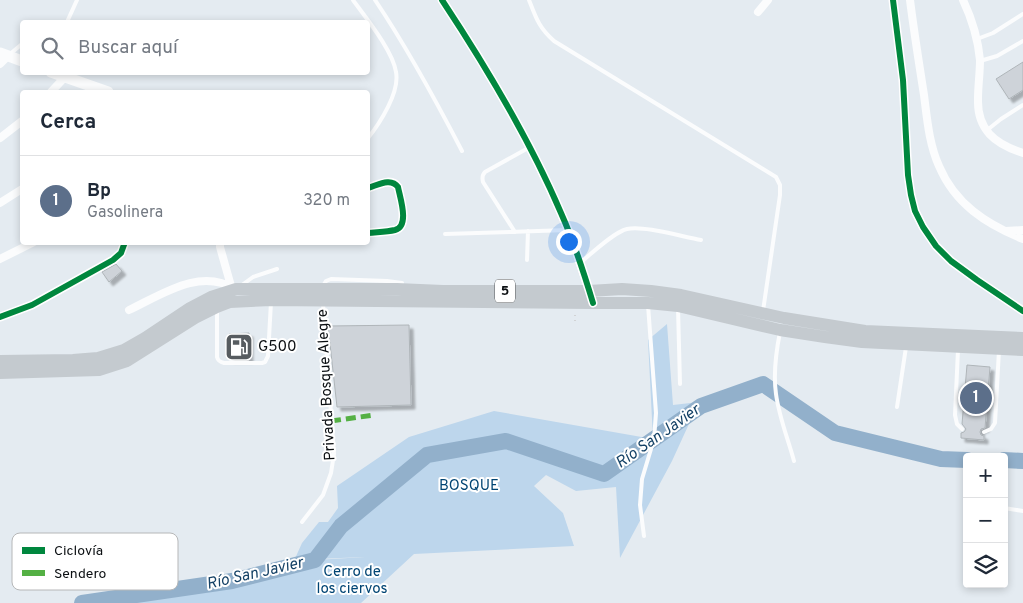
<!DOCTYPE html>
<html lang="es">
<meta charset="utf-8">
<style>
body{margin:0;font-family:Overpass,sans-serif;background:#f2f2f3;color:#1f2937}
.controls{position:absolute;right:15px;bottom:15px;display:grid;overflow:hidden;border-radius:5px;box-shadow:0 2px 8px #0003}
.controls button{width:45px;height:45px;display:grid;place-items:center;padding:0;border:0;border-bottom:1px solid #e0e1e3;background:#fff;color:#1f2937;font:25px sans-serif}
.you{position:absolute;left:568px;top:241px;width:18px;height:18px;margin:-12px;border:4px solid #fff;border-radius:50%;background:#1a73e8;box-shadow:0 0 0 8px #1a73e833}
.badge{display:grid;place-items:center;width:32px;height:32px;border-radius:50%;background:#575c60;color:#fff;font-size:16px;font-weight:700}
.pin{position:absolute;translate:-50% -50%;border:2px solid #fff;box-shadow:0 1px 5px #0006}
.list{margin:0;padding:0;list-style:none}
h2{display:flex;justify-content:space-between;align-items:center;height:65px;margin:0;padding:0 20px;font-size:21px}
h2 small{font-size:16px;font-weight:400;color:#747a83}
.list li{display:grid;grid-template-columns:32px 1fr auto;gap:15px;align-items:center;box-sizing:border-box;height:90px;padding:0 20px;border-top:1px solid #e0e1e3}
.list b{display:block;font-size:19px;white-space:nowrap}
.list p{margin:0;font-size:16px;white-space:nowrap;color:#747a83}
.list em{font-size:16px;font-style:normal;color:#747a83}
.icon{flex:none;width:28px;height:28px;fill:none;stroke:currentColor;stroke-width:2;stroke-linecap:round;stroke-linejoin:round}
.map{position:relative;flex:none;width:1023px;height:603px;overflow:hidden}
.search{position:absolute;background:#fff;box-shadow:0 2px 8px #0003;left:20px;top:20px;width:350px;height:55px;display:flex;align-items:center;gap:12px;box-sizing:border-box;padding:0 18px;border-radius:5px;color:#747a83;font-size:19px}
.panel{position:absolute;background:#fff;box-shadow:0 2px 8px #0003;left:20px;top:90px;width:350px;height:155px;border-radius:5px}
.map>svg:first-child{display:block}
</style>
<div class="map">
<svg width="1023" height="603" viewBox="0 0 1023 603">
<defs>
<filter id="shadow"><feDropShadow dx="4" dy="4" stdDeviation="1" flood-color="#0004"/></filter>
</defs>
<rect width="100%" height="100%" fill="#e4ebf1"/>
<path fill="#bdd6ec" d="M667 324 673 405 699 402 672 461 620 558 616 487 576 491 546 475 534 486 563 513 574 546 414 554 361 603H82L232 581 315 560 365 557 316 559 293 563 302 543 319 522H328L338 508 337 486 409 437 494 411 653 439 648 340Z"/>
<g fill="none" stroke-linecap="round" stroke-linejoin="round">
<path stroke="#92b0cb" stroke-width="16" d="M1004 460 1023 461
M82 603 232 581 315 560 341 526 427 455 506 441 604 474 701 406 763 384 835 433 941 459 967 460"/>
</g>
<path fill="#ced3d9" stroke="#afb5b9" filter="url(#shadow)" d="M1023 62V90L1009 99 996 79Z
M116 264 122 271 109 282 102 272Z
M409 325 411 405 337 407 328 326Z
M249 333V359H230L229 334Z
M967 365 990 367 985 428 981 429 980 432 981 435 984 436V440L961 438V433L964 432 966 429 962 424Z"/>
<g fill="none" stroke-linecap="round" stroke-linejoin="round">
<path stroke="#d1d3d5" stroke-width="2" stroke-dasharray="1 4" stroke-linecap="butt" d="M575 321V314"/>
<path stroke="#fbfcfd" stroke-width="4" d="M353 0C366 18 393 51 396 72 400 92 380 123 368 138
M375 0C408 49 435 99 462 151
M529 0C536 18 539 28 554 41L776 177 780 185V195L763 311
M67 22 77 0
M977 39 993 33 1023 14
M10 54 22 44
M980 61 997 56 1023 41
M986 131 1001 119 1023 105
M515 232 483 182C482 178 482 175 485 172L530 147
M445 234 568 230
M527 260 528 231
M580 263C591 254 614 232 627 229 643 225 683 237 701 240
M242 285 253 277 277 269
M323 286 326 281 331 279 387 281 402 283
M678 308 680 384
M217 309V357C218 361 220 362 224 363H262L265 362 268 356 271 302
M780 332C776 352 773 373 776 394 779 417 788 439 794 461
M958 350 955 415 957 424 962 429
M897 407 906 347
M984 432 991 429 995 423 999 350
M966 505H967
M1004 508 1023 511
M302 522 323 495 331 473 334 454 323 303
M644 536 640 505 642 479 654 439 656 413 648 305"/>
<path stroke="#fbfcfd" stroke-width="8" d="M442 0 484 65 530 147 561 213 574 246 590 294
M893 0 903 80 908 175 911 195 915 211 923 227 936 246 951 261 977 280 1023 311
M910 0C914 32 919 63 924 95 927 118 929 144 939 166 955 204 986 224 1023 239
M963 0C972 19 978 39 980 60 980 73 978 86 978 99 977 130 995 144 1023 153
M758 12 768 0
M0 64 8 56
M51 92 64 78
M0 138 22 121
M368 188C378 185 391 177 398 187 400 198 410 226 395 230 386 232 376 232 368 233
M0 203 22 189
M1006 231 1023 230
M220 242V247L231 286
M0 259 34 242
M129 310C161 295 200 267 235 289
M0 317 32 305 113 260 121 253 125 242"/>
<path stroke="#fbfcfd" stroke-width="11" d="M0 53 22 61
M51 72 108 92"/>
<path stroke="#c4cacf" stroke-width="12" d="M0 361 73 360 98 358 124 350 145 338 190 308 211 297 236 289H397L443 291H589L622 289 651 291 681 295 784 318 865 331 1023 338
M0 373 99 370 127 361 195 318 217 307 230 302 271 300 593 303H648L678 306 780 330 825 337 862 342 1023 350"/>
<path stroke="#54b044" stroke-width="5" stroke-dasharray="10 5" stroke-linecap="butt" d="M331 421 374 415"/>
<defs>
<path id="cycleway" d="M442 0C487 68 529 138 561 213 574 242 584 273 593 303
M893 0 903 80 908 175 911 195 915 211 923 227 936 246 951 261 977 280 1023 311
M368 188C378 185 391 177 398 187 400 198 410 226 395 230 386 232 376 232 368 233
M0 317 32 305 113 260 121 253 125 242"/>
</defs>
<use href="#cycleway" stroke="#fff" stroke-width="9"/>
<use href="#cycleway" stroke="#00873e" stroke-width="6"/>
</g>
<defs>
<symbol id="fuel-square" viewBox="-11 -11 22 22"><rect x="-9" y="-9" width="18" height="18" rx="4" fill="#575c60" stroke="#fff"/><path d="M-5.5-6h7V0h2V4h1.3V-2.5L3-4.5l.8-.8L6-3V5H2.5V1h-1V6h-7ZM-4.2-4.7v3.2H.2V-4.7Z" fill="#fff"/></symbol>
</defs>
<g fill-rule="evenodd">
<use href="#fuel-square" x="223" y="331" width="32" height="32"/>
</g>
<g text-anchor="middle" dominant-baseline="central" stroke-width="4" stroke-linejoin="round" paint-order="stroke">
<rect fill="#fff" stroke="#545759" stroke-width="1" x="495" y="279.5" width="20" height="23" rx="4"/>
<g font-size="14" font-weight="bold" fill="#0b0f12">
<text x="505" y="291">5</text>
</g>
<g font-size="15" fill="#0b0f12" stroke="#fff" text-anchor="start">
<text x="258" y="347">G500</text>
</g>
<g font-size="15" fill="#0b0f12" stroke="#fff">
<text transform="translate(327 385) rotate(-93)">Privada Bosque Alegre</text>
</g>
<g font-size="15" fill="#004473" stroke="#fff">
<text x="469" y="486">BOSQUE</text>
<text x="352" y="572">Cerro de<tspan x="352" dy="17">los ciervos</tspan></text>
</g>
<g font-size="16" font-style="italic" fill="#154266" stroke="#fff">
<text transform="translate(658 437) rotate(-35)">Río San Javier</text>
<text transform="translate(255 574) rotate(-13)">Río San Javier</text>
</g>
</g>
<rect x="12" y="533" width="166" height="57" rx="8" fill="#fff" stroke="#b6b7b8" stroke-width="1"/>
<rect x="22" y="547" width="23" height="7" fill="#00873e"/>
<rect x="22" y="570" width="23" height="6" fill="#54b044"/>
<g font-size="14" fill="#0b0f12">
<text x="54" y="555">Ciclovía</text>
<text x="54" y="578">Sendero</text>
</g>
</svg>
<div class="controls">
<button>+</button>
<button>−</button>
<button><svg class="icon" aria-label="layers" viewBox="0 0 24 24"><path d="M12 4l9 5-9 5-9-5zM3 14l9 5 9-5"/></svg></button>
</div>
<div class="you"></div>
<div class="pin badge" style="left:976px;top:398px;background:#5c6f8a">1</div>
<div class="search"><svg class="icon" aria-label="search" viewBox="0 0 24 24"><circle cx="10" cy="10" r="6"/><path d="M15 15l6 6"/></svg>Buscar aquí</div>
<section class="panel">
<h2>Cerca<small></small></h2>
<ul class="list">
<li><span class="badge" style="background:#5c6f8a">1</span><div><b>Bp</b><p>Gasolinera</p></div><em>320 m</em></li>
</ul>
</section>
</div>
